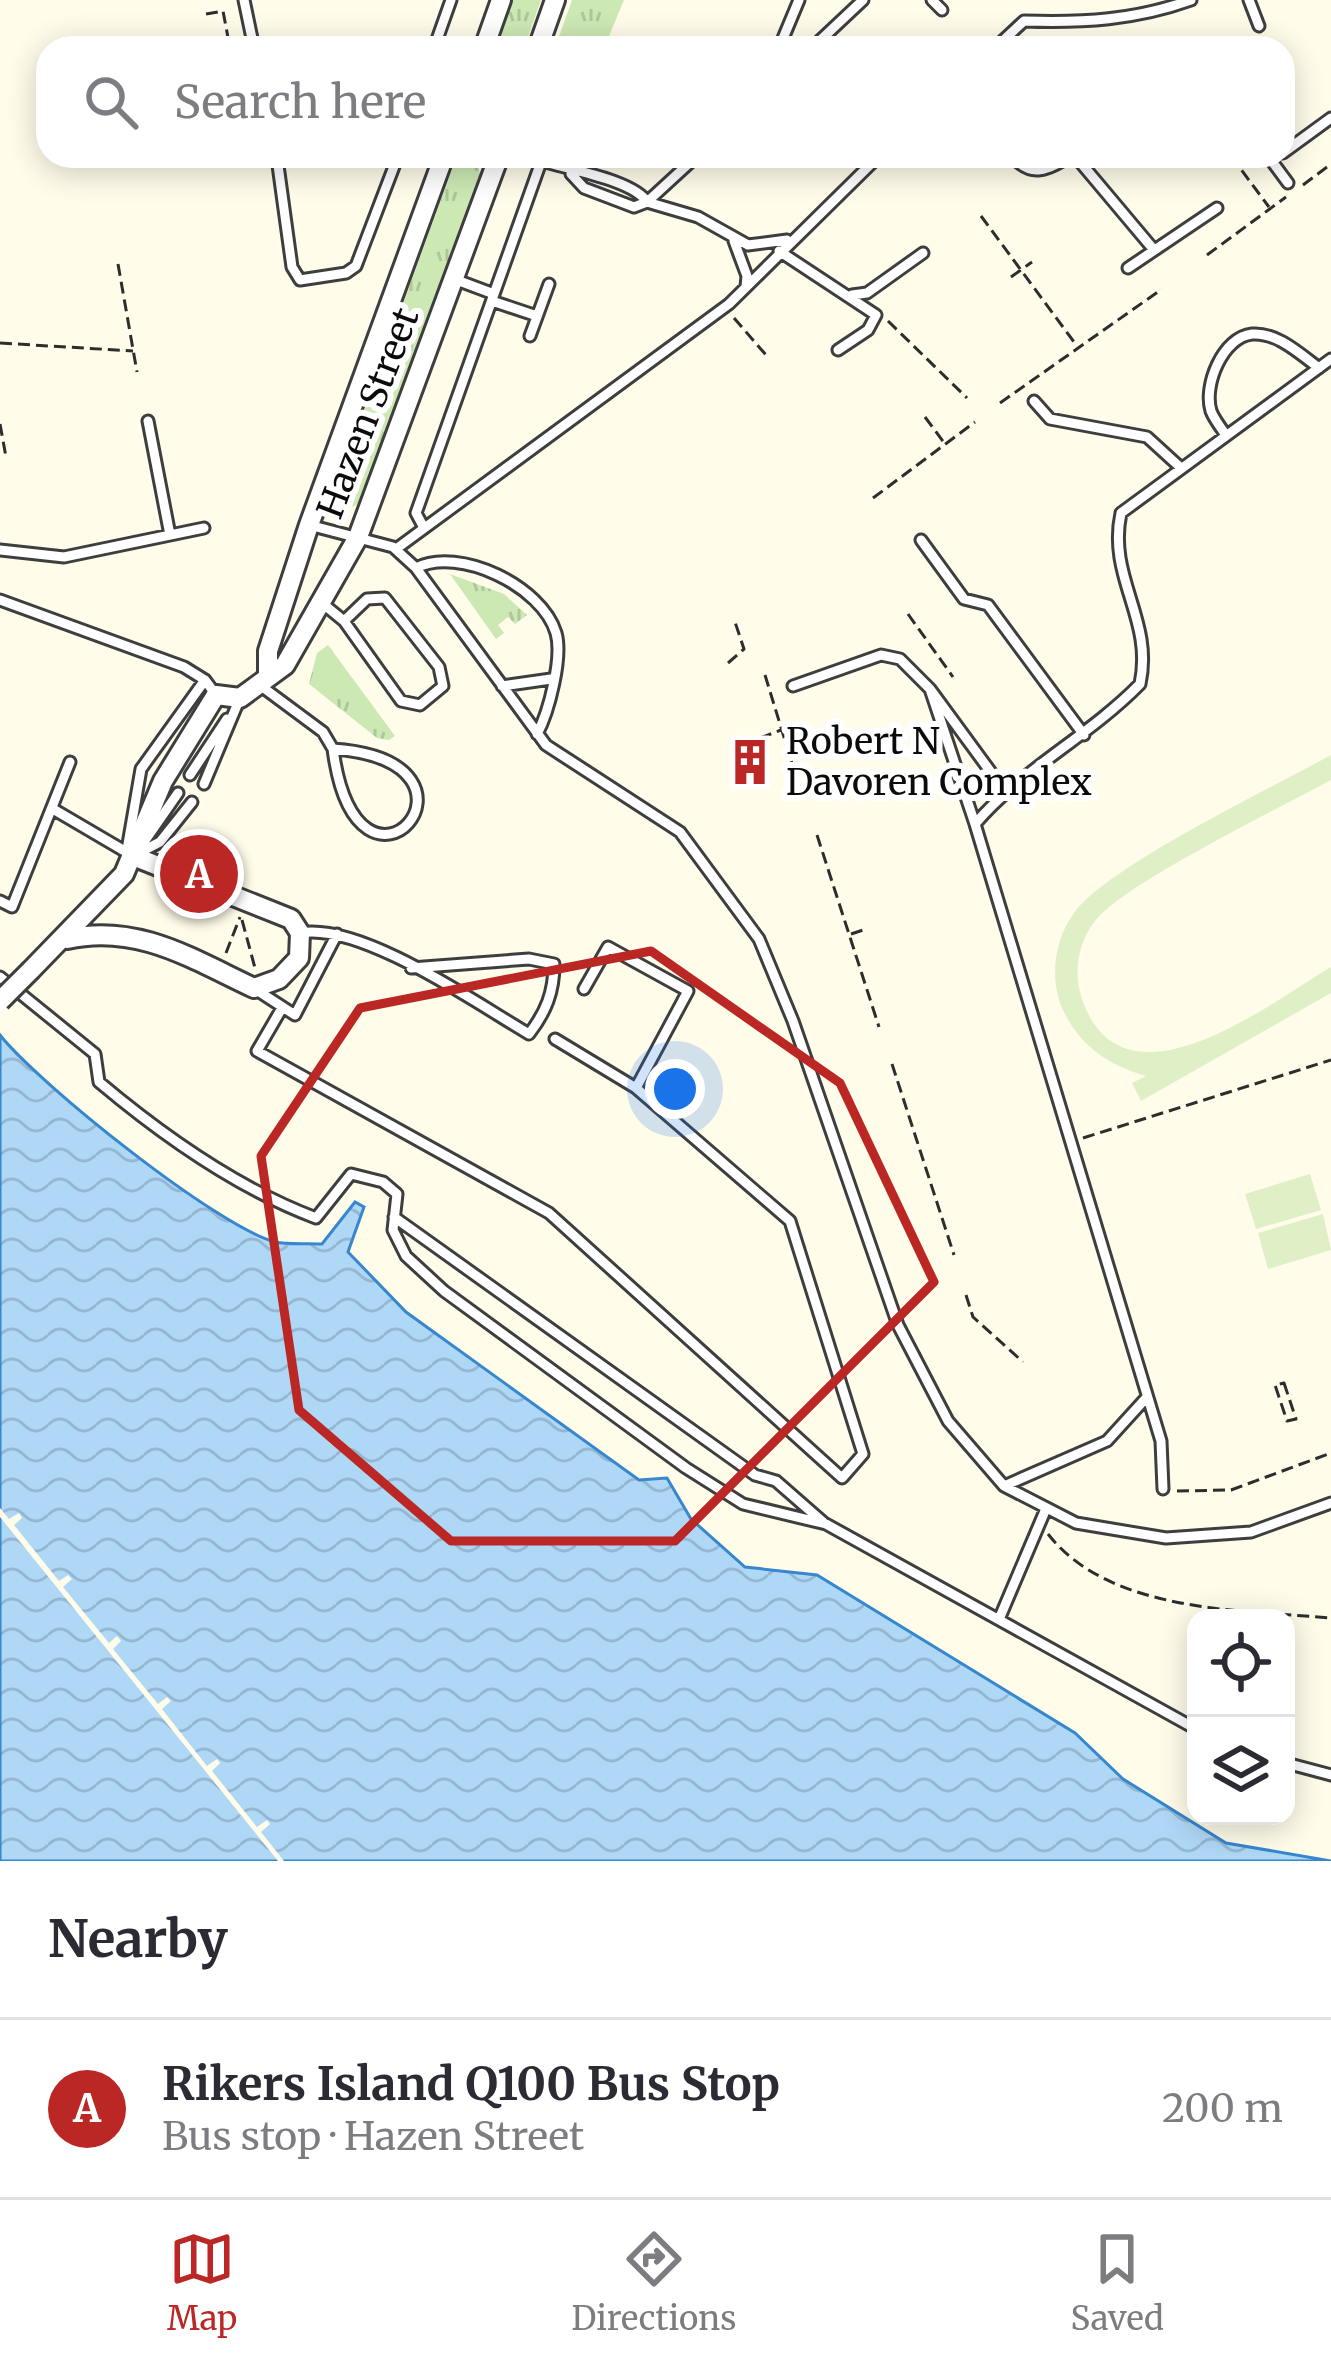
<!DOCTYPE html>
<meta charset="utf-8">
<style>
body{margin:0;font-family:Merriweather,serif;background:#f2f2f3;color:#2b2b33}
.controls{position:absolute;right:36px;bottom:36px;display:grid;overflow:hidden;border-radius:24px;box-shadow:0 6px 30px #0003}
.controls button{width:108px;height:108px;display:grid;place-items:center;padding:0;border:0;border-bottom:3px solid #e1e1e2;background:#fff;color:#2b2b33;font:60px sans-serif}
.you{position:absolute;left:675px;top:1089px;width:42px;height:42px;margin:-30px;border:9px solid #fff;border-radius:50%;background:#1a73e8;box-shadow:0 0 0 18px #1a73e833}
.badge{display:grid;place-items:center;width:78px;height:78px;border-radius:50%;background:#bb2724;color:#fff;font-size:39px;font-weight:700}
.pin{position:absolute;translate:-50% -50%;border:6px solid #fff;box-shadow:0 3px 12px #0006}
.list{margin:0;padding:0;list-style:none}
h2{display:flex;justify-content:space-between;align-items:center;height:156px;margin:0;padding:0 48px;font-size:51px}
h2 small{font-size:39px;font-weight:400;color:#7c7c81}
.list li{display:grid;grid-template-columns:78px 1fr auto;gap:36px;align-items:center;box-sizing:border-box;height:180px;padding:0 48px;border-top:3px solid #e1e1e2}
.list b{display:block;font-size:45px;white-space:nowrap}
.list p{margin:0;font-size:39px;white-space:nowrap;color:#7c7c81}
.list em{font-size:39px;font-style:normal;color:#7c7c81}
.icon{flex:none;width:66px;height:66px;fill:none;stroke:currentColor;stroke-width:2;stroke-linecap:round;stroke-linejoin:round}
.map{position:relative;flex:none;width:1331px;height:1861px;overflow:hidden}
.search{position:absolute;background:#fff;box-shadow:0 6px 30px #0003;left:36px;right:36px;top:36px;height:132px;display:flex;align-items:center;gap:30px;box-sizing:border-box;padding:0 42px;border-radius:36px;color:#7c7c81;font-size:45px}
.sheet{height:336px;background:#fff}
nav{display:flex;justify-content:space-around;align-items:center;box-sizing:border-box;height:168px;border-top:3px solid #e1e1e2;background:#fff;font-size:33px;color:#7c7c81}
nav a{display:grid;justify-items:center;gap:6px}
nav .on{color:#bb2724}
.map>svg:first-child{display:block}
</style>
<div class="map">
<svg width="1331" height="1861" viewBox="0 0 1331 1861">
<defs>
<pattern id="grass-tufts" width="24" height="20" patternUnits="userSpaceOnUse" patternTransform="scale(3)"><rect width="24" height="20" fill="#cce9b4"/><path d="M3 7l-1-3M5 7V3M7 7l1-3M15 17l-1-3M17 17v-4M19 17l1-3" fill="none" stroke="#aec699"/></pattern>
<pattern id="water-waves" width="16" height="10" patternUnits="userSpaceOnUse" patternTransform="scale(3)"><rect width="16" height="10" fill="#afd7f6"/><path d="M0 5q4-4 8 0t8 0" fill="none" stroke="#95b7d2"/></pattern>
</defs>
<rect width="100%" height="100%" fill="#fffcea"/>
<path fill="url(#grass-tufts)" d="M509 0H541L524 48H492Z
M572 0H624L604 48H555Z
M457 156 476 160 480 173 371 476 360 503 344 511 333 495Z
M450 574 504 594 527 615 515 624 508 617 498 625 504 633 496 639Z
M328 645 395 736 389 740 377 738 309 684 317 653Z"/>
<path fill="#dff0c6" d="M1331 755V780C1280 808 1125 883 1095 921 1078 942 1073 973 1082 999 1123 1119 1270 1003 1331 967V993L1141 1101 1132 1083 1146 1076C1108 1065 1080 1046 1063 1010 1049 980 1054 940 1074 913 1108 866 1272 788 1331 755Z
M1310 1174 1321 1210 1256 1229 1245 1194Z
M1323 1214 1331 1250 1268 1269 1258 1233Z"/>
<path fill="url(#water-waves)" stroke="#3687cd" stroke-width="3" d="M0 1035C39 1084 216 1226 275 1242 289 1245 307 1243 322 1244L355 1202 364 1207 348 1252 406 1312 639 1480 667 1478 691 1519 745 1567 817 1575 1075 1733 1123 1779 1226 1843 1331 1861H0Z"/>
<path fill="#fffcea" d="M0 1508 9 1519 19 1513 22 1518 14 1525 59 1581 68 1575 72 1579 63 1587 109 1643 117 1636 121 1641 113 1649 158 1704 167 1697 171 1701 162 1709 207 1766 217 1759 220 1763 212 1771 257 1827 267 1820 270 1824 261 1832 284 1861H278L0 1517Z"/>
<g fill="none" stroke-linecap="round" stroke-linejoin="round">
<defs>
<path id="service" d="M244 0 254 48
M932 0 942 10
M1249 0 1259 26
M434 48 451 0
M779 48 799 0
M812 48 863 0
M995 48 1024 21C1083 23 1135 20 1191 0
M1283 153 1331 118
M526 156C557 168 632 178 647 202L634 207 584 188 571 174
M1012 156C1032 179 1047 170 1071 156
M1075 156 1154 250
M1268 156 1288 183
M277 158 292 267 300 280 346 273 356 266 398 156
M647 202 698 217 748 245 787 240
M647 202 697 156
M734 241 747 276 746 286
M779 251 876 315 868 330 838 350
M1128 268 1217 208
M454 279 494 294
M852 295 867 293 923 253
M492 301 537 316
M530 336 549 284
M1034 401 1050 419 1147 437 1181 468
M148 421 170 535
M1226 435C1221 428 1214 419 1211 411 1203 385 1223 337 1252 334 1277 332 1300 354 1319 368
M309 525 393 547 416 568 546 745 680 832 759 939 793 1021 898 1325 948 1421 1004 1486 1076 1523 1166 1538 1251 1532 1331 1503
M424 528 416 513 541 162
M921 540 964 599 988 605 1084 735
M396 549 729 304 879 156
M0 550 64 557 204 528
M416 568C459 546 542 586 556 633 563 657 549 712 537 734
M0 600 184 667 205 680 216 695
M322 603 344 621 401 701 420 705 443 686 439 667 385 598 367 599 344 621
M261 686 323 732 333 749C510 761 357 935 333 749
M502 686 551 679
M793 686 881 655 900 659 930 689
M190 775 227 719
M204 784 240 698
M53 809 128 853
M975 824 930 689 1004 790
M144 842 178 793
M127 850 141 769 205 680
M133 856 160 842 192 802
M0 901 12 907 70 762
M300 933C361 922 476 1003 529 1034 546 1012 554 992 554 964L529 959 411 968
M0 977 95 1054 99 1082C162 1135 239 1189 316 1218L351 1174 383 1182 397 1194 393 1230 406 1256 444 1291 686 1468 743 1504 826 1524 1196 1729
M255 989 295 1015 337 934
M584 989 608 947 688 991 636 1088
M282 1008 257 1051 549 1213 842 1478 863 1454 790 1221 636 1088 555 1039
M394 1217 755 1475 776 1481 824 1523
M1004 1486 1107 1441 1147 1397
M1163 1489 1161 1441 975 824C1022 769 1088 737 1140 684 1154 619 1107 578 1121 513L1331 359
M1000 1617 1045 1511
M1286 1763 1331 1775"/>
<path id="minor" d="M484 48 501 0
M538 48 555 0
M268 675V651L309 525 444 156
M67 939C137 923 192 959 254 988L279 979 299 958 300 933 291 919 133 856
M31 970 124 874 163 781 216 695 240 698 285 665 358 537 499 156"/>
</defs>
<use href="#service" stroke="#3e3e3e" stroke-width="15"/>
<use href="#minor" stroke="#3e3e3e" stroke-width="24"/>
<path stroke="#2d2d2d" stroke-width="3" stroke-dasharray="12 6" stroke-linecap="butt" d="M206 14 223 11 230 48
M1231 156 1269 207
M1303 185 1331 164
M981 216 1077 346
M1207 255 1286 197
M118 264 137 372
M1011 277 1032 262
M734 318 766 355
M888 321 967 398
M0 343 133 351
M1000 403 1162 289
M925 417 945 444
M0 424 6 457
M873 498 975 422
M908 614 953 677
M728 663 744 649 734 619
M765 675 801 793
M760 738 781 730
M817 835 879 1027
M242 920 255 968
M851 934 866 929
M226 953 240 917
M892 1064 954 1255
M1083 1138 1331 1060
M966 1295 973 1317 1023 1362
M1284 1383 1296 1419 1287 1421 1275 1385Z
M1177 1491 1231 1490 1331 1453
M1048 1534C1110 1613 1241 1610 1331 1618"/>
<use href="#service" stroke="#fff" stroke-width="9"/>
<use href="#minor" stroke="#fff" stroke-width="18"/>
<defs>
<path id="minor-bridge" d="M0 1001 31 970"/>
</defs>
<use href="#minor-bridge" stroke="#3e3e3e" stroke-width="24" stroke-linecap="butt"/>
<use href="#minor-bridge" stroke="#fff" stroke-width="18"/>
</g>
<path fill="none" stroke="#bb2724" stroke-width="9" stroke-linejoin="round" d="M651 951 840 1083 934 1282 675 1541H451L299 1410 261 1156 360 1008Z"/>
<defs>
<symbol id="building-bare" viewBox="-9 -9 18 18"><path d="M-4-6H4V6H1V3H-1V6H-4ZM-2.5-4.3h1.7v1.8h-1.7ZM.8-4.3h1.7v1.8H.8ZM-2.5-1h1.7V.8h-1.7ZM.8-1h1.7V.8H.8Z" fill="#bb2724" stroke="#fff" stroke-width="2.5" paint-order="stroke"/></symbol>
</defs>
<g fill-rule="evenodd">
<use href="#building-bare" x="717" y="729" width="66" height="66"/>
</g>
<g text-anchor="middle" dominant-baseline="central" stroke-width="12" stroke-linejoin="round" paint-order="stroke">
<g font-size="36" fill="#0b0b0b" stroke="#fff">
<text transform="translate(368 413) rotate(-69)">Hazen Street</text>
</g>
<g font-size="36" fill="#0b0b0b" stroke="#fff" text-anchor="start">
<text x="786" y="741">Robert N<tspan x="786" dy="41">Davoren Complex</tspan></text>
</g>
</g>
</svg>
<div class="controls">
<button><svg class="icon" aria-label="locate" viewBox="0 0 24 24"><circle cx="12" cy="12" r="6"/><path d="M12 2v4M12 18v4M2 12h4M18 12h4"/></svg></button>
<button><svg class="icon" aria-label="layers" viewBox="0 0 24 24"><path d="M12 4l9 5-9 5-9-5zM3 14l9 5 9-5"/></svg></button>
</div>
<div class="you"></div>
<div class="pin badge" style="left:199px;top:874px">A</div>
<div class="search"><svg class="icon" aria-label="search" viewBox="0 0 24 24"><circle cx="10" cy="10" r="6"/><path d="M15 15l6 6"/></svg>Search here</div>
</div>
<section class="sheet">
<h2>Nearby<small></small></h2>
<ul class="list">
<li><span class="badge">A</span><div><b>Rikers Island Q100 Bus Stop</b><p>Bus stop · Hazen Street</p></div><em>200 m</em></li>
</ul>
</section>
<nav>
<a class="on"><svg class="icon" aria-label="map" viewBox="0 0 24 24"><path d="M3 6l6-2 6 2 6-2v14l-6 2-6-2-6 2zM9 4v14M15 6v14"/></svg>Map</a>
<a><svg class="icon" aria-label="directions" viewBox="0 0 24 24"><path d="M12 3l9 9-9 9-9-9zM9 14v-3h6M13 9l2 2-2 2"/></svg>Directions</a>
<a><svg class="icon" aria-label="saved" viewBox="0 0 24 24"><path d="M7 4h10v16l-5-4-5 4z"/></svg>Saved</a>
</nav>
